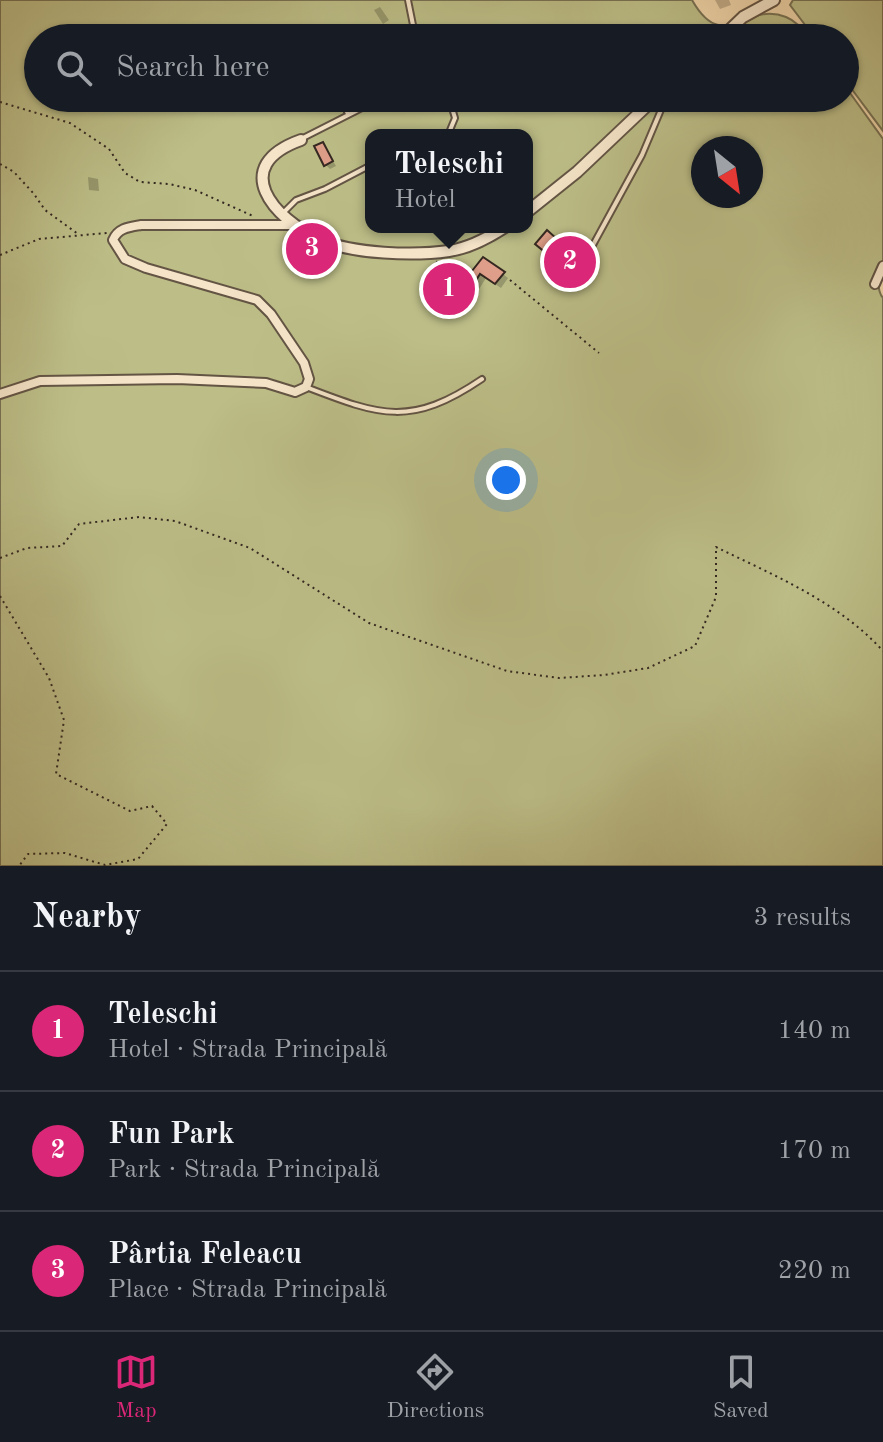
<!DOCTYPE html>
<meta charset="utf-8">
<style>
body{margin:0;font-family:"Old Standard TT",serif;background:#242831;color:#f1f3f6}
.compass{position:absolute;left:691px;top:136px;width:72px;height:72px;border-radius:50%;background:#171b24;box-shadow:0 2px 6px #0004;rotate:150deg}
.you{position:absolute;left:506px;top:480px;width:28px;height:28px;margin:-20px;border:6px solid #fff;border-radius:50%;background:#1a73e8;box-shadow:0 0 0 12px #1a73e833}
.badge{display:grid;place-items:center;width:52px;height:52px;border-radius:50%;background:#db2777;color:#fff;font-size:26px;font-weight:700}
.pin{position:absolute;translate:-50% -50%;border:4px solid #fff;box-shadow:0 2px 8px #0006}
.popup{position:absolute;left:365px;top:129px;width:168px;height:104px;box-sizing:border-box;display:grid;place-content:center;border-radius:16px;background:#171b24;filter:drop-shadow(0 2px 6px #0005);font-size:26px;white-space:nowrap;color:#9ea1a6}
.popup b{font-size:30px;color:#f1f3f6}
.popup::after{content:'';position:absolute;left:50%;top:100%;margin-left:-16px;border:16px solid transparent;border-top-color:#171b24}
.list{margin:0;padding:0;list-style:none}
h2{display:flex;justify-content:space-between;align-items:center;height:104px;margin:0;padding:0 32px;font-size:34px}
h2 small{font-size:26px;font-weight:400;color:#9ea1a6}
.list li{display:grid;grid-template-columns:52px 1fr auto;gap:24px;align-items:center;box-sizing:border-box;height:120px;padding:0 32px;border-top:2px solid #363941}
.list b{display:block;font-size:30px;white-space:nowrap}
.list p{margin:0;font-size:26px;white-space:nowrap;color:#9ea1a6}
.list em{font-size:26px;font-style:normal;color:#9ea1a6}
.icon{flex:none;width:44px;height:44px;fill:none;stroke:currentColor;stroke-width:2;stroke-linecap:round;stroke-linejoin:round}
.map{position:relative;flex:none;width:883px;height:866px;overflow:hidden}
.search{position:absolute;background:#171b24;box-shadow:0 2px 6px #0004;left:24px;right:24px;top:24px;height:88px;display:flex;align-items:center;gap:20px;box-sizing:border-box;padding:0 28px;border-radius:44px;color:#9ea1a6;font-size:30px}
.sheet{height:464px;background:#171b24}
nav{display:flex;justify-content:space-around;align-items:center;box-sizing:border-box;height:112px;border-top:2px solid #363941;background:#171b24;font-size:22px;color:#9ea1a6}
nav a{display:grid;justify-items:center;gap:4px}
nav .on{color:#db2777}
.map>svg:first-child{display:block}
</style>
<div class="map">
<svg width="883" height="866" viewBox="0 0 883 866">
<rect width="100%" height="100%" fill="#f0d6ab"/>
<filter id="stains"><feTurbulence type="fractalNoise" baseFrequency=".0025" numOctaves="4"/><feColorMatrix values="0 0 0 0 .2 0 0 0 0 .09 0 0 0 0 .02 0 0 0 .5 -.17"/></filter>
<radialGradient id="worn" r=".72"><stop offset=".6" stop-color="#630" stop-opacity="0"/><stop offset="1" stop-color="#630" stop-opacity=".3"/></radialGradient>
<path fill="#bcbd87" stroke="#787254" stroke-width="2" fill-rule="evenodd" d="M0 0H692C724 56 745 0 786 17 796 21 803 30 810 38H38V98H845V86L883 139V262C880 274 875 288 883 298V866H0ZM371 135H527V227H371ZM703 148H751V196H703Z
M793 0H883V131L845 80V38H815L790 5Z"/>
<path fill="#0003" d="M715 0H729L731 5 720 9Z
M380 7 389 20 383 24 374 10Z
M296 98H314L316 103 304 109Z
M323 144 336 166 330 169 326 165Z
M88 177 98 179 99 191 89 190Z
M547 233 558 242 549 254 538 244Z
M291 240 304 249 300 255 287 245Z
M483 259 508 278 501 288 486 278 462 316 437 300 469 279Z"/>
<path fill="#de9e89" stroke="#342821" stroke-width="2" d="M323 142 333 161 324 166 314 146Z
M547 230 557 239 546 253 535 244Z
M483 257 505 272 495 284 480 274 456 312 429 295 431 292 422 286 437 262 447 269 450 264 468 276Z"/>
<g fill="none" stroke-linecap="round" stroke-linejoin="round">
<defs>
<path id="service" d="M408 0 413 25 420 38
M346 98 344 105 348 114
M448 135 455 118 449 98
M303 138 368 105 375 98
M283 213 296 200 325 189 371 165
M575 278 642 155 666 98
M306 387C381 416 411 427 482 379"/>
<path id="minor" d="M875 284 883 266
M0 394 40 381 177 379 266 383 295 392 306 387 309 379 304 363 271 314 257 300 146 268 125 259 113 240C118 228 129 227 141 225H295"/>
<path id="tertiary" d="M721 38 743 17 774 0
M301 140C228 166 273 219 321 240 353 254 414 256 449 251 470 248 488 238 505 227
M527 212 577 172 655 98"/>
</defs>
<use href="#service" stroke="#635444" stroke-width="8"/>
<use href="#minor" stroke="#635444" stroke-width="12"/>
<use href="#tertiary" stroke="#635444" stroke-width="14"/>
<path stroke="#342821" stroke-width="2" stroke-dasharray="2 4" stroke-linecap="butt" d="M0 102 70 123 109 149 125 173 140 182 169 184 195 190 253 216
M0 164 14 172 34 194 45 210 78 234
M0 255 39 239 107 233
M510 280 599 353
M0 558 27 548 62 546 79 524 139 517 175 521 250 548 369 623 507 671 559 678 604 675 648 668 695 646 716 597V547C773 575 839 602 883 651
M0 596 49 678 64 720 56 774 130 811 152 806 167 824 138 859 105 865 65 853 28 854 19 866"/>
<use href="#service" stroke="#f5e4c8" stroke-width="4"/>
<use href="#minor" stroke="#f5e4c8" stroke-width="8"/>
<use href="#tertiary" stroke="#f5e4c8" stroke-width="10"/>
</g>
<rect width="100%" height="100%" filter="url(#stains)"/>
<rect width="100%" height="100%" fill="url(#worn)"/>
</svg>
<svg class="compass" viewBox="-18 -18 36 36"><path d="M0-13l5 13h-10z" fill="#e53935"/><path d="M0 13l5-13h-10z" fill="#9ea1a6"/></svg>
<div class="you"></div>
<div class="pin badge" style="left:449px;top:289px">1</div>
<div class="popup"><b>Teleschi</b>Hotel</div>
<div class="pin badge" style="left:570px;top:262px">2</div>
<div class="pin badge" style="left:312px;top:249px">3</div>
<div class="search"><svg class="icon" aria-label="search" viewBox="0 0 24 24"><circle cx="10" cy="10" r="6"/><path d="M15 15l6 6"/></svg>Search here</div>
</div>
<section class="sheet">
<h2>Nearby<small>3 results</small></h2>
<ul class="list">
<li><span class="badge">1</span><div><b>Teleschi</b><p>Hotel · Strada Principală</p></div><em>140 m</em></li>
<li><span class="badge">2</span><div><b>Fun Park</b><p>Park · Strada Principală</p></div><em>170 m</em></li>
<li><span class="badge">3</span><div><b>Pârtia Feleacu</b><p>Place · Strada Principală</p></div><em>220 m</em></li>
</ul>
</section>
<nav>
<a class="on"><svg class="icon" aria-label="map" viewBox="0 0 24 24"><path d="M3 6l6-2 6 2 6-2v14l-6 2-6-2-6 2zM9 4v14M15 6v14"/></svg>Map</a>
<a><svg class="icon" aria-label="directions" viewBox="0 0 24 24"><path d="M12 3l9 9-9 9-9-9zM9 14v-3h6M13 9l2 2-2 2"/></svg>Directions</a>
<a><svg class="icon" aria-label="saved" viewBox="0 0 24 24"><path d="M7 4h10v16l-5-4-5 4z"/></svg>Saved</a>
</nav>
